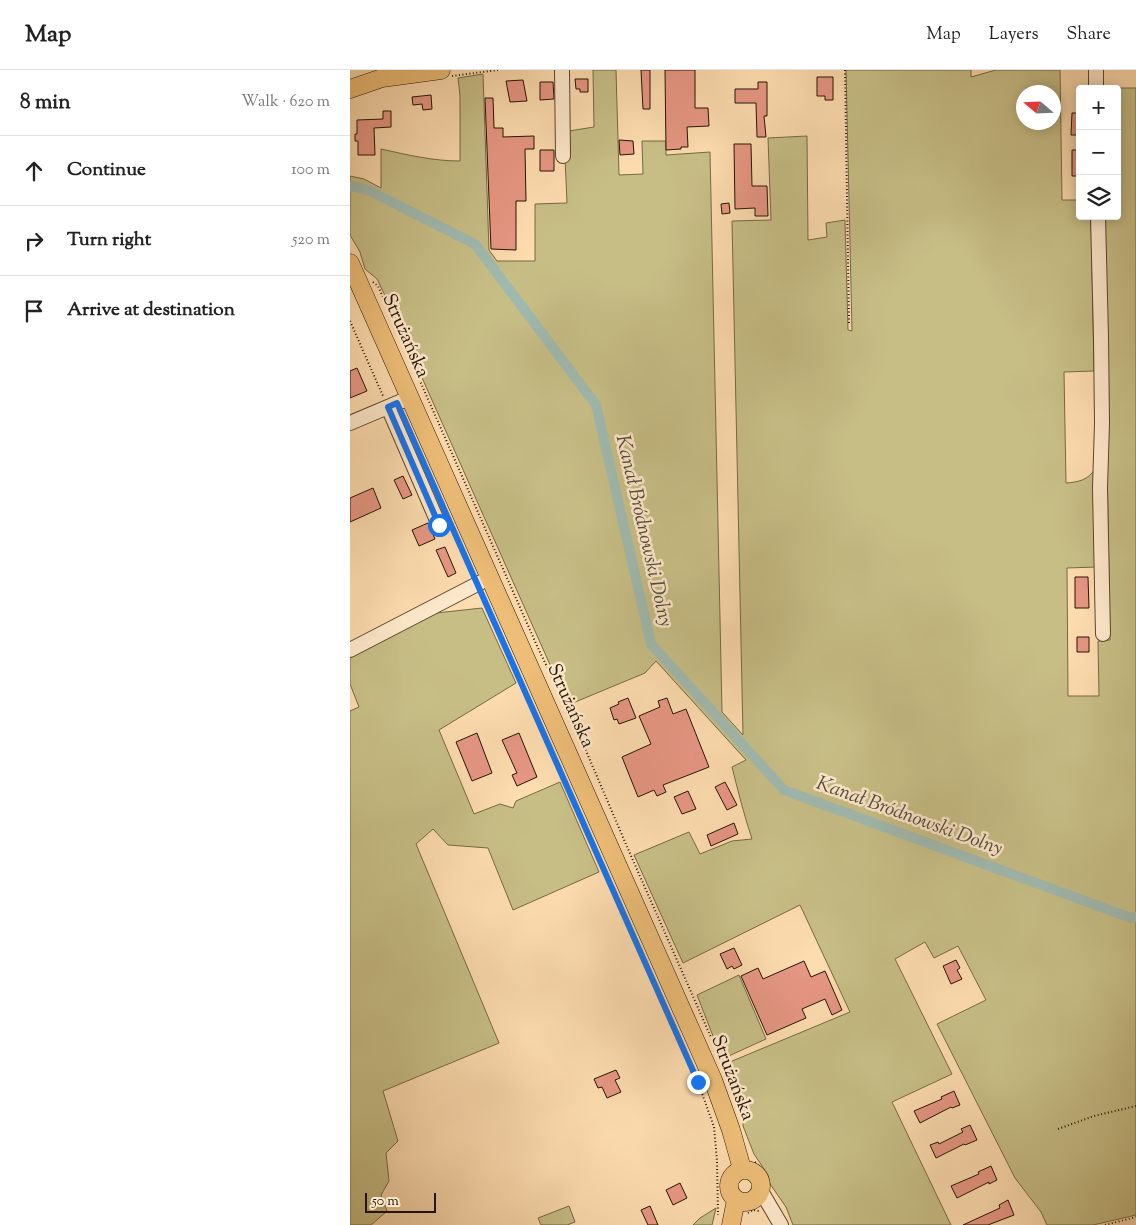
<!DOCTYPE html>
<meta charset="utf-8">
<style>
body{margin:0;font-family:"Sorts Mill Goudy",serif;background:#f2f2f2;color:#222}
.controls{position:absolute;right:15px;top:15px;display:grid;overflow:hidden;border-radius:5px;box-shadow:0 2px 12px #0003}
.controls button{width:45px;height:45px;display:grid;place-items:center;padding:0;border:0;border-bottom:1px solid #e0e0e0;background:#fff;color:#222;font:25px sans-serif}
.compass{position:absolute;left:666px;top:15px;width:45px;height:45px;border-radius:50%;background:#fff;box-shadow:0 2px 12px #0003;rotate:289deg}
.scale{position:absolute;left:15px;bottom:12px;width:71px;box-sizing:border-box;padding-left:5px;border:2px solid #241400;border-top:0;font-size:14px;line-height:18px;white-space:nowrap;color:#241400;-webkit-text-stroke:4px #fee8cb;paint-order:stroke}
.stop{position:absolute;width:15px;height:15px;margin:-11px;border:4px solid #1a73e8;border-radius:50%;background:#fff}
.stop.end{background:#1a73e8;border-color:#fff;box-shadow:0 1px 5px #0008}
.list{margin:0;padding:0;list-style:none}
h2{display:flex;justify-content:space-between;align-items:center;height:65px;margin:0;padding:0 20px;font-size:21px}
h2 small{font-size:16px;font-weight:400;color:#767676}
.list li{display:grid;grid-template-columns:32px 1fr auto;gap:15px;align-items:center;box-sizing:border-box;height:70px;padding:0 20px;border-top:1px solid #e0e0e0}
.list b{display:block;font-size:19px;white-space:nowrap}
.list em{font-size:16px;font-style:normal;color:#767676}
.icon{flex:none;width:28px;height:28px;fill:none;stroke:currentColor;stroke-width:2;stroke-linecap:round;stroke-linejoin:round}
.map{position:relative;flex:none;width:786px;height:1155px;overflow:hidden}
header{display:flex;align-items:center;gap:30px;box-sizing:border-box;height:70px;padding:0 25px;background:#fff;border-bottom:1px solid #e0e0e0}
header strong{font-size:24px}
nav{display:flex;gap:28px;margin-inline-start:auto;font-size:18px}
main{display:flex}
aside{flex:1;background:#fff}
.map>svg:first-child{display:block}
</style>
<header>
<strong>Map</strong>
<nav><a>Map</a><a>Layers</a><a>Share</a></nav>
</header>
<main>
<aside>
<h2>8 min<small>Walk · 620 m</small></h2>
<ul class="list">
<li><svg class="icon" aria-label="ahead" viewBox="0 0 24 24"><path d="M12 20V5M6 11l6-6 6 6"/></svg><div><b>Continue</b></div><em>100 m</em></li>
<li><svg class="icon" aria-label="right" viewBox="0 0 24 24"><path d="M7 20v-9h11M14 6l5 5-5 5"/></svg><div><b>Turn right</b></div><em>520 m</em></li>
<li><svg class="icon" aria-label="arrive" viewBox="0 0 24 24"><path d="M6 21V4h12l-3 4 3 4H6"/></svg><div><b>Arrive at destination</b></div></li>
</ul>
</aside>
<div class="map">
<svg width="786" height="1155" viewBox="0 0 786 1155">
<rect width="100%" height="100%" fill="#fddcaf"/>
<filter id="stains"><feTurbulence type="fractalNoise" baseFrequency=".004" numOctaves="4"/><feColorMatrix values="0 0 0 0 .2 0 0 0 0 .09 0 0 0 0 .02 0 0 0 .5 -.17"/></filter>
<radialGradient id="worn" r=".72"><stop offset=".6" stop-color="#630" stop-opacity="0"/><stop offset="1" stop-color="#630" stop-opacity=".3"/></radialGradient>
<path fill="#c7be86" stroke="#766943" fill-rule="evenodd" d="M243 0H266L269 105 293 104 292 71H316V85L360 82 372 642 393 665 382 151 421 150 418 68 457 66 458 170 477 167 476 153 495 150 498 260 502 261 496 0H621V7L646 0H710L712 130H730V146H741L744 301 714 302 716 413C729 412 738 410 745 399L747 497 717 498 718 626H749L748 571 760 570 753 146H767V19L751 18H786V1145L743 1155H697L691 1142 665 1108 587 954 636 930 608 876 584 888 575 872 545 889 602 1004 542 1032 601 1155H443L436 1137 420 1114 418 1105 404 1084 393 1056V1032L375 994 500 942 450 835 333 893 284 785 339 762 350 784 382 771 402 769C394 745 388 721 382 697L396 690 306 591 295 603 218 635 40 236 27 209 15 199 10 182 0 165V106L14 109 31 118V79C58 85 83 91 110 91V26L108 8 133 4 139 180 147 191H185V134L217 133 215 88 219 61 244 57ZM674 22H704V52H674Z
M132 538 166 613 89 660 124 744 150 734 163 738 166 731 210 712 249 802 163 840 138 778 98 775 83 759 66 774 149 973 33 1021 48 1071 36 1083 39 1111 31 1125 37 1141 21 1155H0V641L9 637 0 614V586L86 543Z
M389 905 416 969 372 989 347 925Z
M219 1136 225 1152 217 1155H191L188 1148Z
M366 1138 362 1155H343L350 1148Z"/>
<g fill="none" stroke-linecap="round" stroke-linejoin="round">
<path stroke="#a0bab0" stroke-width="10" d="M0 116 18 120 125 174 246 335 301 574 434 720 781 848 786 847"/>
</g>
<path fill="#e79784" stroke="#241400" d="M291 0H300V39H293Z
M315 0H345V38H358L359 56 337 57 338 77H331V79L316 80Z
M467 7H483V30H475V26H467Z
M225 9H238V22H230V19H226Z
M173 10 177 31 160 32 156 11Z
M190 12H203L204 29 190 30Z
M408 12H417V46H414L416 67H407L406 33H385V19H408Z
M81 25 82 39 73 40 72 34 63 35 62 27Z
M135 28H143L144 58H153V67L184 66V79H175L176 131H166V180L141 179Z
M33 41H41V57L24 58 25 85H8V71H5V64H7V50L33 49Z
M722 43H730V65H721Z
M269 70 283 71 284 84 270 85Z
M384 74H401L402 116H417L418 146H405V138L385 139Z
M190 80H204V101H190Z
M722 80H730V106H722Z
M379 133 380 143 372 144 371 134Z
M7 298 17 321 0 328V301Z
M53 406 62 425 53 429 44 410Z
M23 418 31 438 0 452V428Z
M78 453 85 469 69 476 62 460Z
M95 477 106 503 98 507 86 480Z
M725 507H738L739 538H725Z
M727 567H739V582H727Z
M278 628 286 648 269 654 267 649 264 650 260 638 269 634 268 632Z
M317 628 323 644 336 639 359 697 313 715 316 722 307 726 304 720 288 727 272 687 301 674 289 646 310 637 308 631Z
M127 663 142 703 122 711 106 672Z
M169 663 187 707 167 716 162 705 167 703 152 670Z
M375 712 387 735 377 740 365 717Z
M338 721 346 739 332 744 324 727Z
M384 753 388 764 361 776 357 765Z
M384 878 392 895 384 899 382 896 377 899 370 884Z
M606 890 610 898 607 900 612 909 601 914 593 896Z
M454 891 461 907 475 901 492 940 482 945 475 929 452 939 456 948 417 965 391 906 408 898 413 909Z
M266 1000 270 1008 265 1010 271 1022 257 1028 252 1017 248 1018 244 1009Z
M604 1021 610 1035 602 1038 601 1037 570 1053 564 1041 592 1029 591 1027Z
M620 1055 627 1070 615 1075 614 1074 586 1088 580 1075 588 1072 589 1074 613 1062 611 1059Z
M641 1096 647 1110 639 1114V1112L607 1128 601 1116 629 1104 628 1102Z
M330 1113 337 1128 323 1135 316 1120Z
M658 1130 664 1145 638 1155H613L650 1138 649 1135Z
M300 1136 308 1155H298L291 1140Z"/>
<g fill="none" stroke-linecap="round" stroke-linejoin="round">
<defs>
<path id="minor" d="M212 0 213 86
M746 0V19
M748 146 751 267 752 353 750 418 753 564
M38 337 89 455
M0 353 59 328
M0 580 139 508
M411 1121 431 1155"/>
<path id="major" d="M0 19 32 8 91 0
M0 193 363 1010 381 1060 392 1099
M379 1116a16 16 0 1 1 32 0a16 16 0 1 1-32 0Z
M381 1155 386 1130"/>
</defs>
<use href="#minor" stroke="#5a462c" stroke-width="16"/>
<use href="#major" stroke="#241400" stroke-width="19"/>
<path stroke="#241400" stroke-width="2" stroke-dasharray="1 2.5" stroke-linecap="butt" d="M495 0 499 253
M102 6 148 0
M23 212 28 216 188 578 225 655 278 779 390 1033V1043
M0 251 33 326
M282 864 348 1012 364 1057 367 1091 368 1145
M708 1059 744 1046 786 1036
M405 1092 412 1100 416 1112
M398 1143 403 1140 409 1141
M755 1155 786 1147"/>
<use href="#minor" stroke="#fee8cb" stroke-width="14"/>
<use href="#major" stroke="#eebe78" stroke-width="18"/>
</g>
<g fill="none" stroke-linecap="round" stroke-linejoin="round">
<path stroke="#1a73e8" stroke-width="6" d="M89 455 38 337 47 333 348 1012"/>
</g>
<g text-anchor="middle" dominant-baseline="central" stroke-width="5" stroke-linejoin="round" paint-order="stroke">
<g font-size="19" fill="#241400" stroke="#fee8cb">
<text transform="translate(55 266) rotate(66)">Strużańska</text>
<text transform="translate(220 636) rotate(66)">Strużańska</text>
<text transform="translate(382 1008) rotate(69)">Strużańska</text>
</g>
<g font-size="20" font-style="italic" fill="#4f4e3e" stroke="#fee8cb">
<text transform="translate(293 461) rotate(77)">Kanał Bródnowski Dolny</text>
<text transform="translate(559 747) rotate(20)">Kanał Bródnowski Dolny</text>
</g>
</g>
<rect width="100%" height="100%" filter="url(#stains)"/>
<rect width="100%" height="100%" fill="url(#worn)"/>
</svg>
<div class="controls">
<button>+</button>
<button>−</button>
<button><svg class="icon" aria-label="layers" viewBox="0 0 24 24"><path d="M12 4l9 5-9 5-9-5zM3 14l9 5 9-5"/></svg></button>
</div>
<svg class="compass" viewBox="-18 -18 36 36"><path d="M0-13l5 13h-10z" fill="#e53935"/><path d="M0 13l5-13h-10z" fill="#767676"/></svg>
<div class="scale">50 m</div>
<div class="stop" style="left:89px;top:455px"></div>
<div class="stop end" style="left:348px;top:1012px"></div>
</div>
</main>
